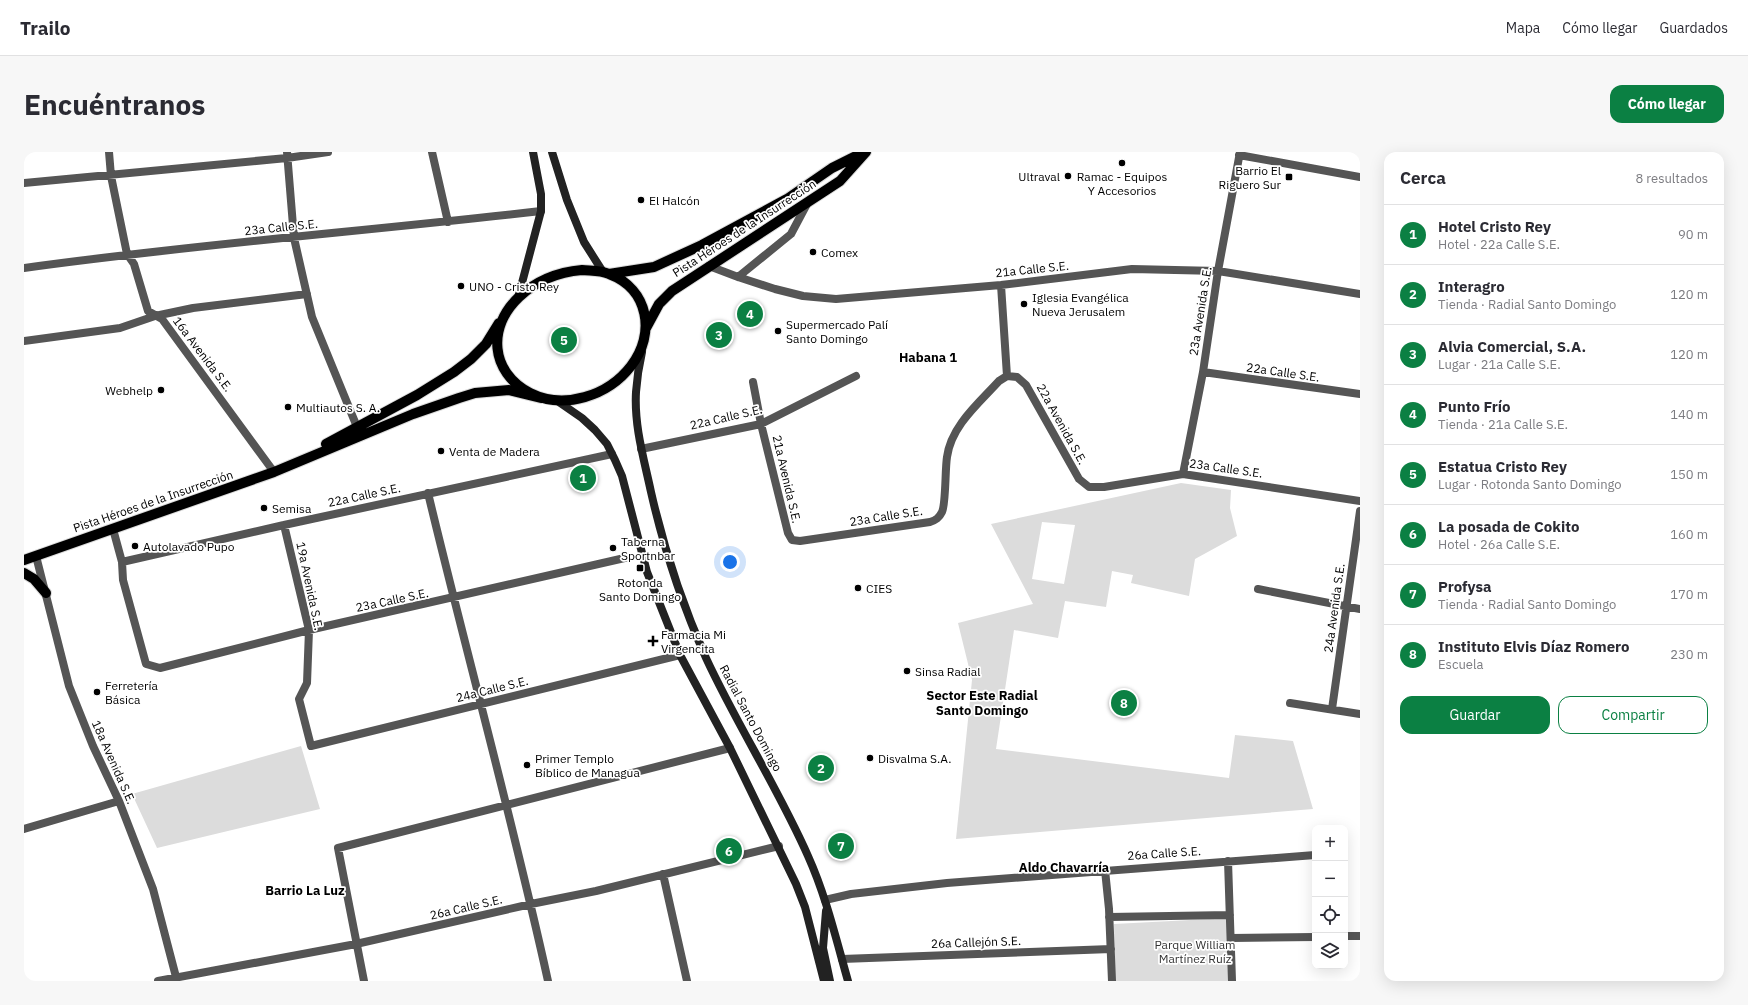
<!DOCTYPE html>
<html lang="es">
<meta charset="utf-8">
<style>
body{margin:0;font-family:"IBM Plex Sans",sans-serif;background:#f7f7f7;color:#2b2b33}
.controls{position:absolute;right:12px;bottom:12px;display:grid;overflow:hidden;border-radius:8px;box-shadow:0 4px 16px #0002}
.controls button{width:36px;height:36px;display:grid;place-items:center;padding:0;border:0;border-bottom:1px solid #e1e1e2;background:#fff;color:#2b2b33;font:20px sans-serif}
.you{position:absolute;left:706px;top:410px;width:14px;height:14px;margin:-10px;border:3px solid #fff;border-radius:50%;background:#1a73e8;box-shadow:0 0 0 6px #1a73e833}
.badge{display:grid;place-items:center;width:26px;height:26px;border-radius:50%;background:#0b8043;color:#fff;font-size:13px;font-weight:700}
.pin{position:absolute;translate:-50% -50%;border:2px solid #fff;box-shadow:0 1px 4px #0006}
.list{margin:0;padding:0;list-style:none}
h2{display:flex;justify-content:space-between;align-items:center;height:52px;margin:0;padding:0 16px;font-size:17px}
h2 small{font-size:13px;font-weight:400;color:#7c7c81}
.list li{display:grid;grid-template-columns:26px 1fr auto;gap:12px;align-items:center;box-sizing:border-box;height:60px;padding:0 16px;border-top:1px solid #e1e1e2}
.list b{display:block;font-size:15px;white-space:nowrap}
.list p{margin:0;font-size:13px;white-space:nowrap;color:#7c7c81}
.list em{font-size:13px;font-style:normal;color:#7c7c81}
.actions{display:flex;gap:8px;padding:12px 16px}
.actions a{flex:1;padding:9px 0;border:1px solid #0b8043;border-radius:12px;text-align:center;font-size:14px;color:#0b8043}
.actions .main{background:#0b8043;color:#fff}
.icon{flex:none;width:22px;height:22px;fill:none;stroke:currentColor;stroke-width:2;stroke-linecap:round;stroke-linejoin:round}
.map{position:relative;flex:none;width:1336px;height:829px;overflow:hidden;border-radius:12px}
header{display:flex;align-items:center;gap:24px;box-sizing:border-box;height:56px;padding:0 20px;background:#fff;border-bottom:1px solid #e1e1e2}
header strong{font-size:19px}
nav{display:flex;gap:22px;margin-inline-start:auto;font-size:14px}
.intro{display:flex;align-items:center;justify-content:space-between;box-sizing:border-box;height:96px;padding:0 24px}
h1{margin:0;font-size:28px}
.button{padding:10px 18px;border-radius:12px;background:#0b8043;color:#fff;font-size:14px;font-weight:700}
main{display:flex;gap:24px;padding:0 24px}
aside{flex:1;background:#fff;border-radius:12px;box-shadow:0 4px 16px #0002}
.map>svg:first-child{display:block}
</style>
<header>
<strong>Trailo</strong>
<nav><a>Mapa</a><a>Cómo llegar</a><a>Guardados</a></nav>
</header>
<div class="intro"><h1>Encuéntranos</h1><a class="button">Cómo llegar</a></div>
<main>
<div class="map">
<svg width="1336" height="829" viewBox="0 0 1336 829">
<rect width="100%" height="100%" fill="#fff"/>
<path fill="#dcdcdc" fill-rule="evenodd" d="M1157 331 1207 338 1206 356 1213 384 1171 407 1165 444 1107 431 1109 423 1088 419 1082 455 1041 449 1034 486 990 478 972 597 1205 626 1211 583 1269 589 1289 657 932 687 948 528 934 471 1009 452 967 372ZM1018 370 1051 373 1040 432 1008 427Z
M277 594 296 657 133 696 108 642Z
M1205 766 1206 829H1091L1090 772Z"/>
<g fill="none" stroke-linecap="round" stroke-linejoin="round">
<defs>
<path id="primary" d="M558 118C567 119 576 118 585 122 625 137 632 182 607 214 584 244 540 258 506 241 466 220 463 175 495 145 512 129 535 120 558 118Z
M585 122 630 115 678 93 763 47 808 16 838 1
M622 176 635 152 648 139 816 29 842 0
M302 292 393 243 430 220 447 207 462 192 475 171
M0 408 250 320 389 262 435 246 451 241 485 238 517 246
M0 421 10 427 22 441"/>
</defs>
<use href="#primary" stroke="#dbdbdb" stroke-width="12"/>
<path stroke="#555" stroke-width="8" d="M85 0 87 24 103 102 110 112 124 159 138 167 250 320
M263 0 270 86 288 165 333 275
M408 0 424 70
M1215 3 1336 25
M0 31 263 6 304 0
M685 114 714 125 751 137 779 144 812 147 977 133 1108 117 1194 119 1336 142
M0 116C172 92 345 79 517 59
M714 125 767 82 784 50
M977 133 983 224
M0 189 96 176 131 164 169 156 283 142
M1179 220 1336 242
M983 224 993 225 1002 233 1055 327 1065 335H1080L1159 322 1336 349
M729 230 737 272 764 381 768 388 776 389 906 370C912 368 915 366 918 360 922 352 921 317 923 305 927 274 955 251 975 229L983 224
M617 297 737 272 832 224
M1159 322 1179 220 1194 119 1216 0
M404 341C443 504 488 665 524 829
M260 373 285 478 283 531 275 547 287 594 656 503
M89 377 98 410 99 428 122 512 136 516 285 478 605 405
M12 404 45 534 69 594 95 649 129 737 152 825
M98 410 260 373 588 302
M1234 437 1336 457
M1266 551 1336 562
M1308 557 1336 359
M0 677 95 649
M1204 709 1208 829
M1081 718 1085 757 1088 829
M639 722 663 829
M801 748 827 742 923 731 1291 703
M1085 765 1206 763
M1321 784H1336
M1207 786 1291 785
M818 807 1087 797
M134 829 332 792 507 752 572 739 755 694
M340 829 314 696 706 596"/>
<path stroke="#222" stroke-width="8" d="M528 0 543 48 560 90 579 120
M494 146 517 59V42L509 0
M618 200C615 213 613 226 612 240 610 274 620 307 627 340 640 397 658 452 682 506 713 573 754 636 784 704 802 744 812 787 824 829
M532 248 558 266 571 278 583 292 591 308 598 324 623 420 656 503 706 596 772 732 781 755 800 829
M802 759 799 796 806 829"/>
<use href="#primary" stroke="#000" stroke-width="10"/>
</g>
<g fill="#000" stroke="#fff" stroke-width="1.5">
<circle cx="1098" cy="11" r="4"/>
<circle cx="1044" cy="24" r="4"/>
<rect x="1261" y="21" width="8" height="8" rx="2"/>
<circle cx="617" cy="48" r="4"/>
<circle cx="789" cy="100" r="4"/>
<circle cx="437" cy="134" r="4"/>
<circle cx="1000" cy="152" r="4"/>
<circle cx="754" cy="179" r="4"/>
<circle cx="137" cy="238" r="4"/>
<circle cx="264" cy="255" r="4"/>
<circle cx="417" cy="299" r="4"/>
<circle cx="240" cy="356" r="4"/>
<circle cx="111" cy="394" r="4"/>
<circle cx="589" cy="396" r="4"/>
<rect x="612" y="412" width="8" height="8" rx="2"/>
<circle cx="834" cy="436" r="4"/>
<path d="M627 483h4v4h4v4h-4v4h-4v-4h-4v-4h4z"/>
<circle cx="883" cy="519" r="4"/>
<circle cx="73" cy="540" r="4"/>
<circle cx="846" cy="606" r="4"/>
<circle cx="503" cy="613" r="4"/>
</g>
<g text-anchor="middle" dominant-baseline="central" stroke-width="3.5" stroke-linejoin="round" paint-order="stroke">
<g font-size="12" fill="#000" stroke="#fff" text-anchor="start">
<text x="1257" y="18" text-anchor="end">Barrio El<tspan x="1257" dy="14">Riguero Sur</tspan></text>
<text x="1036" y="24" text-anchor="end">Ultraval</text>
<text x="1098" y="24" text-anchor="middle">Ramac - Equipos<tspan x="1098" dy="14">Y Accesorios</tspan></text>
<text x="625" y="48">El Halcón</text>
<text x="797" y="100">Comex</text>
<text x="445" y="134">UNO - Cristo Rey</text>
<text x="1008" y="145">Iglesia Evangélica<tspan x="1008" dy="14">Nueva Jerusalem</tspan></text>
<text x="762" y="172">Supermercado Palí<tspan x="762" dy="14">Santo Domingo</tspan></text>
<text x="129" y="238" text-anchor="end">Webhelp</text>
<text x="272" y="255">Multiautos S. A.</text>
<text x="425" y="299">Venta de Madera</text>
<text x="248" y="356">Semisa</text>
<text x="597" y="389">Taberna<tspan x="597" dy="14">Sportnbar</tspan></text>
<text x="119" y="394">Autolavado Pupo</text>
<text x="616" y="430" text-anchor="middle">Rotonda<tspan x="616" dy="14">Santo Domingo</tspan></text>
<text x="842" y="436">CIES</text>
<text x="637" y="482">Farmacia Mi<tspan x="637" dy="14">Virgencita</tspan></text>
<text x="891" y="519">Sinsa Radial</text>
<text x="81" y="533">Ferretería<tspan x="81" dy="14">Básica</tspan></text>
<text x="511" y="606">Primer Templo<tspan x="511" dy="14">Bíblico de Managua</tspan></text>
<text x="854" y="606">Disvalma S.A.</text>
</g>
<g font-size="12" fill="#000" stroke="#fff">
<text transform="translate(257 75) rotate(-6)">23a Calle S.E.</text>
<text transform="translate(720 76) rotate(-33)">Pista Héroes de la Insurrección</text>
<text transform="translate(1008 117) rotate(-6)">21a Calle S.E.</text>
<text transform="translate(1176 159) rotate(-81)">23a Avenida S.E.</text>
<text transform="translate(179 202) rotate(53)">16a Avenida S.E.</text>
<text transform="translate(1259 220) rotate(8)">22a Calle S.E.</text>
<text transform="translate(702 265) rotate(-13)">22a Calle S.E.</text>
<text transform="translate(1038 272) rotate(61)">22a Avenida S.E.</text>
<text transform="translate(1202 316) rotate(8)">23a Calle S.E.</text>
<text transform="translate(763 327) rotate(77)">21a Avenida S.E.</text>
<text transform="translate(340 343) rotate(-12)">22a Calle S.E.</text>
<text transform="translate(129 349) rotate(-19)">Pista Héroes de la Insurrección</text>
<text transform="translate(862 364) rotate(-9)">23a Calle S.E.</text>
<text transform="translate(286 434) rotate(78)">19a Avenida S.E.</text>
<text transform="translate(368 448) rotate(-12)">23a Calle S.E.</text>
<text transform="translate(1310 456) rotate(-82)">24a Avenida S.E.</text>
<text transform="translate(468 537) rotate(-14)">24a Calle S.E.</text>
<text transform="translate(727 566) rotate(62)">Radial Santo Domingo</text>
<text transform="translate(90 610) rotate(66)">18a Avenida S.E.</text>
<text transform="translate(1140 701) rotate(-4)">26a Calle S.E.</text>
<text transform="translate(442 755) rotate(-13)">26a Calle S.E.</text>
<text transform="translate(952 790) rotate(-2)">26a Callejón S.E.</text>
</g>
<g font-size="12" fill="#333" stroke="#fff">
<text x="1171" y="792">Parque William<tspan x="1171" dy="14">Martínez Ruíz</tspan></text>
</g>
<g font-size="13" font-weight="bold" fill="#000" stroke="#fff">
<text x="904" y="205">Habana 1</text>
<text x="958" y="543">Sector Este Radial<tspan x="958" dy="15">Santo Domingo</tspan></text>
<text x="1040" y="715">Aldo Chavarría</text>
<text x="281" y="738">Barrio La Luz</text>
</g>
</g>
</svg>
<div class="controls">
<button>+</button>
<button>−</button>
<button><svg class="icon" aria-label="locate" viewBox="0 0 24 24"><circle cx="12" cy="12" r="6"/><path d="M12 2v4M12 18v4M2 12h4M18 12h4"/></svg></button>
<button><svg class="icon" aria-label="layers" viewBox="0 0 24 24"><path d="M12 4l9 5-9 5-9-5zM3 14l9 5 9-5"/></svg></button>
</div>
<div class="you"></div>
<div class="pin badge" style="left:559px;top:326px">1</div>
<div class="pin badge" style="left:797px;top:616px">2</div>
<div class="pin badge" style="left:695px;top:183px">3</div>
<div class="pin badge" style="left:726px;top:162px">4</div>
<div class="pin badge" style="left:540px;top:188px">5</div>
<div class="pin badge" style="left:705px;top:699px">6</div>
<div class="pin badge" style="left:817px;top:694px">7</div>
<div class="pin badge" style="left:1100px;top:551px">8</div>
</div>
<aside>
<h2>Cerca<small>8 resultados</small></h2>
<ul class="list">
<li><span class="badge">1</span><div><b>Hotel Cristo Rey</b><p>Hotel · 22a Calle S.E.</p></div><em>90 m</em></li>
<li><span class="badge">2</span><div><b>Interagro</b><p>Tienda · Radial Santo Domingo</p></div><em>120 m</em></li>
<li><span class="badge">3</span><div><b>Alvia Comercial, S.A.</b><p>Lugar · 21a Calle S.E.</p></div><em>120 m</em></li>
<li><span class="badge">4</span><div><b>Punto Frío</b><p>Tienda · 21a Calle S.E.</p></div><em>140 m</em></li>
<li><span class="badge">5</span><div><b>Estatua Cristo Rey</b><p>Lugar · Rotonda Santo Domingo</p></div><em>150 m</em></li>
<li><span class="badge">6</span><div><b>La posada de Cokito</b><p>Hotel · 26a Calle S.E.</p></div><em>160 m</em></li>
<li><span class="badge">7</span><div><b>Profysa</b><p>Tienda · Radial Santo Domingo</p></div><em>170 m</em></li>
<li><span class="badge">8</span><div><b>Instituto Elvis Díaz Romero</b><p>Escuela</p></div><em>230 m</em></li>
</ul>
<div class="actions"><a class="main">Guardar</a><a>Compartir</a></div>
</aside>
</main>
